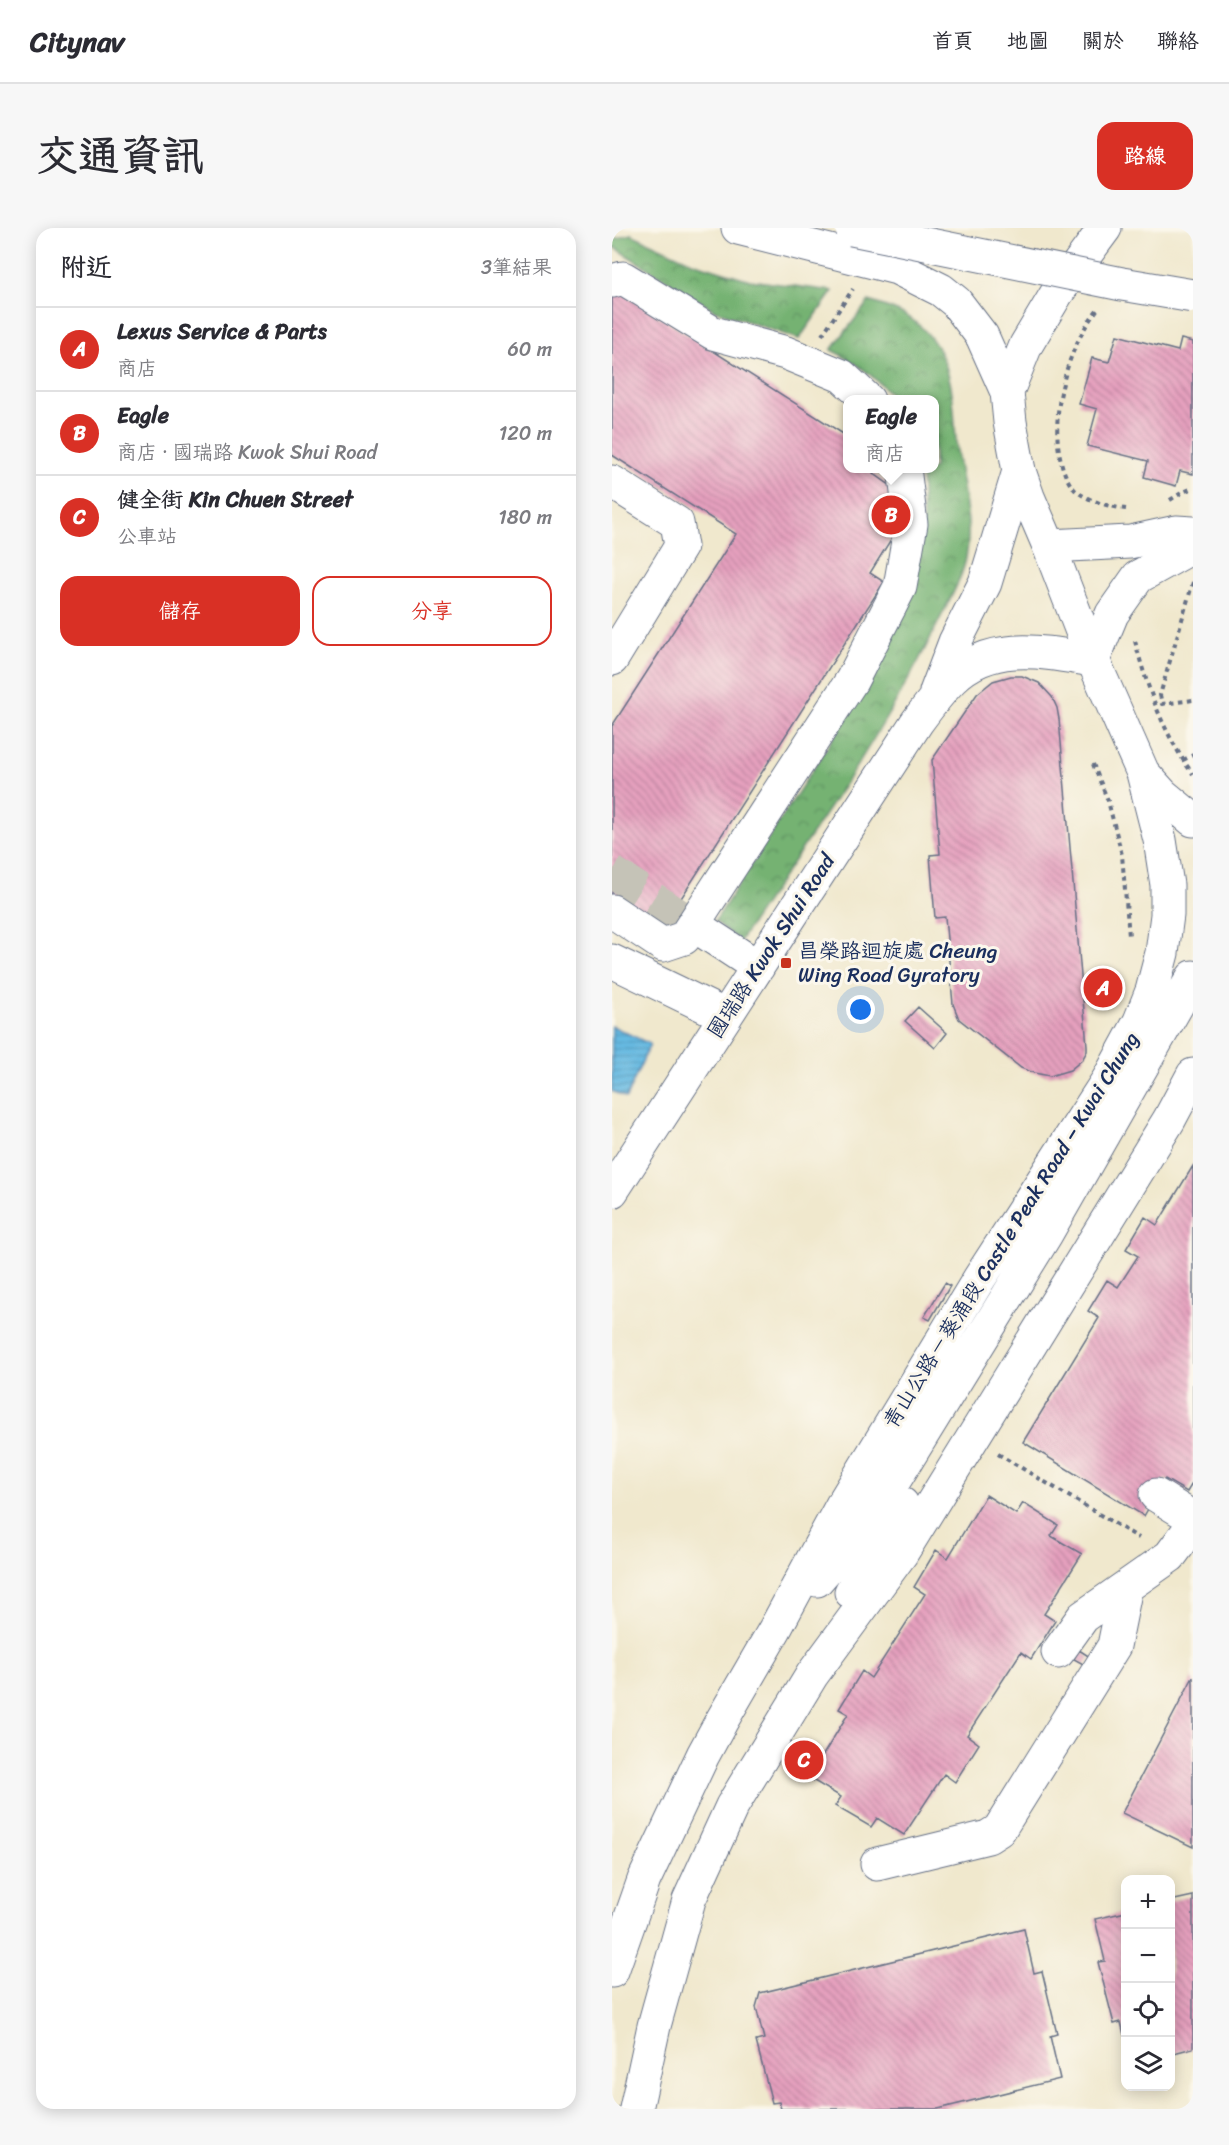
<!DOCTYPE html>
<html lang="zh-TW">
<meta charset="utf-8">
<style>
body{margin:0;font-family:Sriracha,"LXGW WenKai TC",sans-serif;background:#f7f7f7;color:#2b2b33}
.controls{position:absolute;right:18px;bottom:18px;display:grid;overflow:hidden;border-radius:12px;box-shadow:0 3px 15px #0003}
.controls button{width:54px;height:54px;display:grid;place-items:center;padding:0;border:0;border-bottom:2px solid #e1e1e2;background:#fff;color:#2b2b33;font:30px sans-serif}
.you{position:absolute;left:249px;top:782px;width:21px;height:21px;margin:-15px;border:4px solid #fff;border-radius:50%;background:#1a73e8;box-shadow:0 0 0 9px #1a73e833}
.badge{display:grid;place-items:center;width:39px;height:39px;border-radius:50%;background:#d93025;color:#fff;font-size:20px;font-weight:700}
.pin{position:absolute;translate:-50% -50%;border:3px solid #fff;box-shadow:0 2px 6px #0006}
.popup{position:absolute;left:231px;top:167px;width:96px;height:78px;box-sizing:border-box;display:grid;place-content:center;border-radius:12px;background:#fff;filter:drop-shadow(0 2px 4px #0005);font-size:20px;white-space:nowrap;color:#7c7c81}
.popup b{font-size:22px;color:#2b2b33}
.popup::after{content:'';position:absolute;left:50%;top:100%;margin-left:-12px;border:12px solid transparent;border-top-color:#fff}
.list{margin:0;padding:0;list-style:none}
h2{display:flex;justify-content:space-between;align-items:center;height:78px;margin:0;padding:0 24px;font-size:26px}
h2 small{font-size:20px;font-weight:400;color:#7c7c81}
.list li{display:grid;grid-template-columns:39px 1fr auto;gap:18px;align-items:center;box-sizing:border-box;height:84px;padding:0 24px;border-top:2px solid #e1e1e2}
.list b{display:block;font-size:22px;white-space:nowrap}
.list p{margin:0;font-size:20px;white-space:nowrap;color:#7c7c81}
.list em{font-size:20px;font-style:normal;color:#7c7c81}
.actions{display:flex;gap:12px;padding:18px 24px}
.actions a{flex:1;padding:14px 0;border:2px solid #d93025;border-radius:18px;text-align:center;font-size:21px;color:#d93025}
.actions .main{background:#d93025;color:#fff}
.icon{flex:none;width:33px;height:33px;fill:none;stroke:currentColor;stroke-width:2;stroke-linecap:round;stroke-linejoin:round}
.map{position:relative;flex:none;width:581px;height:1881px;overflow:hidden;border-radius:18px}
header{display:flex;align-items:center;gap:36px;box-sizing:border-box;height:84px;padding:0 30px;background:#fff;border-bottom:2px solid #e1e1e2}
header strong{font-size:28px}
nav{display:flex;gap:33px;margin-inline-start:auto;font-size:21px}
.intro{display:flex;align-items:center;justify-content:space-between;box-sizing:border-box;height:144px;padding:0 36px}
h1{margin:0;font-size:42px}
.button{padding:15px 27px;border-radius:18px;background:#d93025;color:#fff;font-size:21px;font-weight:700}
main{display:flex;gap:36px;padding:0 36px}
aside{flex:1;background:#fff;border-radius:18px;box-shadow:0 3px 15px #0003}
.map>svg:first-child{display:block}
</style>
<header>
<strong>Citynav</strong>
<nav><a>首頁</a><a>地圖</a><a>關於</a><a>聯絡</a></nav>
</header>
<div class="intro"><h1>交通資訊</h1><a class="button">路線</a></div>
<main>
<aside>
<h2>附近<small>3筆結果</small></h2>
<ul class="list">
<li><span class="badge">A</span><div><b>Lexus Service &amp; Parts</b><p>商店</p></div><em>60 m</em></li>
<li><span class="badge">B</span><div><b>Eagle</b><p>商店 · 國瑞路 Kwok Shui Road</p></div><em>120 m</em></li>
<li><span class="badge">C</span><div><b>健全街 Kin Chuen Street</b><p>公車站</p></div><em>180 m</em></li>
</ul>
<div class="actions"><a class="main">儲存</a><a>分享</a></div>
</aside>
<div class="map">
<svg width="581" height="1881" viewBox="0 0 581 1881">
<defs>
<pattern id="forest-crowns" width="20" height="18" patternUnits="userSpaceOnUse" patternTransform="scale(1.5)"><rect width="20" height="18" fill="#75b272"/><path d="M2 6a3 3 0 1 1 6 0M12 15a3 3 0 1 1 6 0" fill="none" stroke="#5f9161"/></pattern>
<pattern id="water-rules" width="6" height="5" patternUnits="userSpaceOnUse" patternTransform="scale(1.5)"><rect width="6" height="5" fill="#66bae2"/><path d="M0 2.5h6" fill="none" stroke="#5398ba"/></pattern>
<pattern id="building-back-hatch" width="6" height="6" patternUnits="userSpaceOnUse" patternTransform="scale(1.5)"><rect width="6" height="6" fill="#e6a0be"/><path d="M-1 5l2 2M0 0l6 6M5-1l2 2" fill="none" stroke="#ba839e"/></pattern>
</defs>
<rect width="100%" height="100%" fill="#fbf7ec"/>
<filter id="ink" filterUnits="userSpaceOnUse"><feTurbulence type="fractalNoise" baseFrequency=".0167" numOctaves="2"/><feDisplacementMap in="SourceGraphic" scale="12" xChannelSelector="R" yChannelSelector="G"/><feConvolveMatrix kernelMatrix="1 2 1 2 8 2 1 2 1" color-interpolation-filters="sRGB"/></filter>
<filter id="wash" filterUnits="userSpaceOnUse"><feTurbulence type="fractalNoise" baseFrequency=".008" numOctaves="4" result="noise"/><feDisplacementMap in="SourceGraphic" scale="24" xChannelSelector="R" yChannelSelector="G"/><feGaussianBlur stdDeviation="1.35" result="paint"/><feColorMatrix in="noise" values="0 0 0 0 0 0 0 0 0 0 0 0 0 0 0 0 0 1.4 0 .05"/><feComposite in="paint" operator="in"/></filter>
<g filter="url(#wash)">
<rect width="100%" height="100%" fill="#f0e8cd"/>
<path fill="url(#forest-crowns)" stroke="#487068" stroke-width="1.5" d="M19 6 80 34 138 52 221 63 187 111 102 82 0 18V12Z
M257 73C270 78 287 82 298 90 341 120 341 166 344 213 347 251 362 291 354 330 350 353 331 383 321 405 267 513 195 612 128 713L103 693 241 479 311 294 309 241 322 240V172L282 171C264 149 245 134 219 122Z"/>
<path fill="url(#water-rules)" stroke="#4074a0" stroke-width="1.5" d="M0 798 38 816 14 870 0 863Z"/>
<g id="blocks">
<path fill="url(#building-back-hatch)" d="M4 61 236 209V240H264L261 245 279 258 286 274 281 308 258 345 272 354 50 700 0 667V498L124 306 0 227V67Z
M505 107 566 123 569 111 581 114V246L568 243 564 258 532 249 536 233 475 218 485 181 467 176 480 130 497 134Z
M399 448H410L427 455 440 469 445 480 447 491 475 818V823L470 832 458 842 438 848 422 845 409 840 347 791 341 776 333 689 323 690 318 627 328 626 320 532 365 466 381 453Z
M306 779 335 805 323 820 293 793Z
M581 938V1254L575 1264 553 1251 532 1288 411 1214 487 1090 476 1083 495 1052 506 1059 526 1028 514 1021 533 989 545 997Z
M333 1055 338 1058 318 1092 312 1089Z
M374 1267 404 1286 411 1275 446 1297 439 1308 470 1326 432 1386 443 1393 419 1431 409 1424 355 1507 367 1516 343 1554 332 1546 292 1607 265 1590 259 1599 223 1578 229 1569 197 1550 236 1486 227 1481 250 1443 259 1450 313 1366 302 1359 324 1322 336 1330Z
M467 1422 478 1429 473 1437 462 1431Z
M581 1449V1619L510 1585Z
M581 1668V1820L558 1826V1673Z
M514 1684V1811H513L509 1794 502 1796 486 1734 493 1733 483 1691Z
M412 1701 422 1745 430 1743 445 1806 438 1808 448 1851 326 1881H169L167 1874 160 1875 144 1813 152 1811 144 1779 148 1765Z"/>
</g>
</g>
<g filter="url(#ink)">
<use href="#blocks" fill-opacity="0" stroke="#667085" stroke-width="1.5"/>
<g fill="none" stroke-linecap="round" stroke-linejoin="round">
<path stroke="#c5c3b7" stroke-width="33" stroke-dasharray="33 16" stroke-linecap="butt" d="M0 644 91 703"/>
<defs>
<path id="minor" d="M0 53 11 50 101 105 174 125 230 148 256 172
M0 254 65 295 69 318 0 431
M437 318 518 314 564 304 581 305
M324 464 343 414 373 355 407 243
M0 683 51 717 72 710 240 452 288 359 299 296 292 240
M91 703 146 739
M0 733 114 788
M0 963 305 494C316 479 327 464 340 451 379 412 432 424 481 432L500 386 526 349 569 325 581 307
M544 1267 581 1290
M446 1424 471 1389 558 1328 581 1297
M265 1636 376 1609 387 1602 502 1418 514 1359"/>
<path id="major" d="M126 0 285 40 329 62 344 74 370 108 395 164
M532 546 551 567 581 592
M205 1352 259 1290 434 1006 581 749
M239 1364 290 1276
M0 1743 32 1652 91 1527 109 1494 163 1401 230 1277 367 1051 496 852 528 793 540 763 550 725 555 687V657L548 612 531 545 481 432 437 318 416 269 407 243 398 194 395 164 414 117 445 65 493 0
M24 1881 42 1798 77 1672 120 1578 200 1447 289 1326 557 892 581 847"/>
</defs>
<use href="#minor" stroke="#667085" stroke-width="35"/>
<use href="#major" stroke="#667085" stroke-width="35"/>
<path stroke="#667085" stroke-width="4" stroke-dasharray="4.5 4.5" stroke-linecap="butt" d="M485 82C455 120 437 186 449 233 451 243 456 255 463 262 476 273 498 279 514 281
M210 107 241 61
M558 272 571 264 581 260
M581 354 548 467 550 476 581 472
M523 413C535 460 552 507 581 546
M571 532 581 527
M481 536 496 573 510 627 517 708
M386 1226 527 1310"/>
<use href="#minor" stroke="#fff" stroke-width="33"/>
<use href="#major" stroke="#fff" stroke-width="33"/>
<defs>
<path id="major-bridge" d="M240 1 510 56 581 68"/>
</defs>
<use href="#major-bridge" stroke="#667085" stroke-width="35" stroke-linecap="butt"/>
<use href="#major-bridge" stroke="#fff" stroke-width="33"/>
</g>
</g>
<rect fill="#c8321e" stroke="#fbf7ec" stroke-width="2" x="168" y="729" width="12" height="12" rx="3"/>
<g text-anchor="middle" dominant-baseline="central" stroke-width="6" stroke-linejoin="round" paint-order="stroke">
<g font-size="21" fill="#1b2f5e" stroke="#fbf7ec">
<text transform="translate(159 718) rotate(-57)">國瑞路 Kwok Shui Road</text>
<text transform="translate(399 1002) rotate(-58)">青山公路－葵涌段 Castle Peak Road – Kwai Chung</text>
</g>
<g font-size="21" fill="#1b2f5e" stroke="#fbf7ec" text-anchor="start">
<text x="186" y="723">昌榮路迴旋處 Cheung<tspan x="186" dy="24">Wing Road Gyratory</tspan></text>
</g>
</g>
</svg>
<div class="controls">
<button>+</button>
<button>−</button>
<button><svg class="icon" aria-label="locate" viewBox="0 0 24 24"><circle cx="12" cy="12" r="6"/><path d="M12 2v4M12 18v4M2 12h4M18 12h4"/></svg></button>
<button><svg class="icon" aria-label="layers" viewBox="0 0 24 24"><path d="M12 4l9 5-9 5-9-5zM3 14l9 5 9-5"/></svg></button>
</div>
<div class="you"></div>
<div class="pin badge" style="left:491px;top:760px">A</div>
<div class="pin badge" style="left:279px;top:287px">B</div>
<div class="popup"><b>Eagle</b>商店</div>
<div class="pin badge" style="left:192px;top:1532px">C</div>
</div>
</main>
